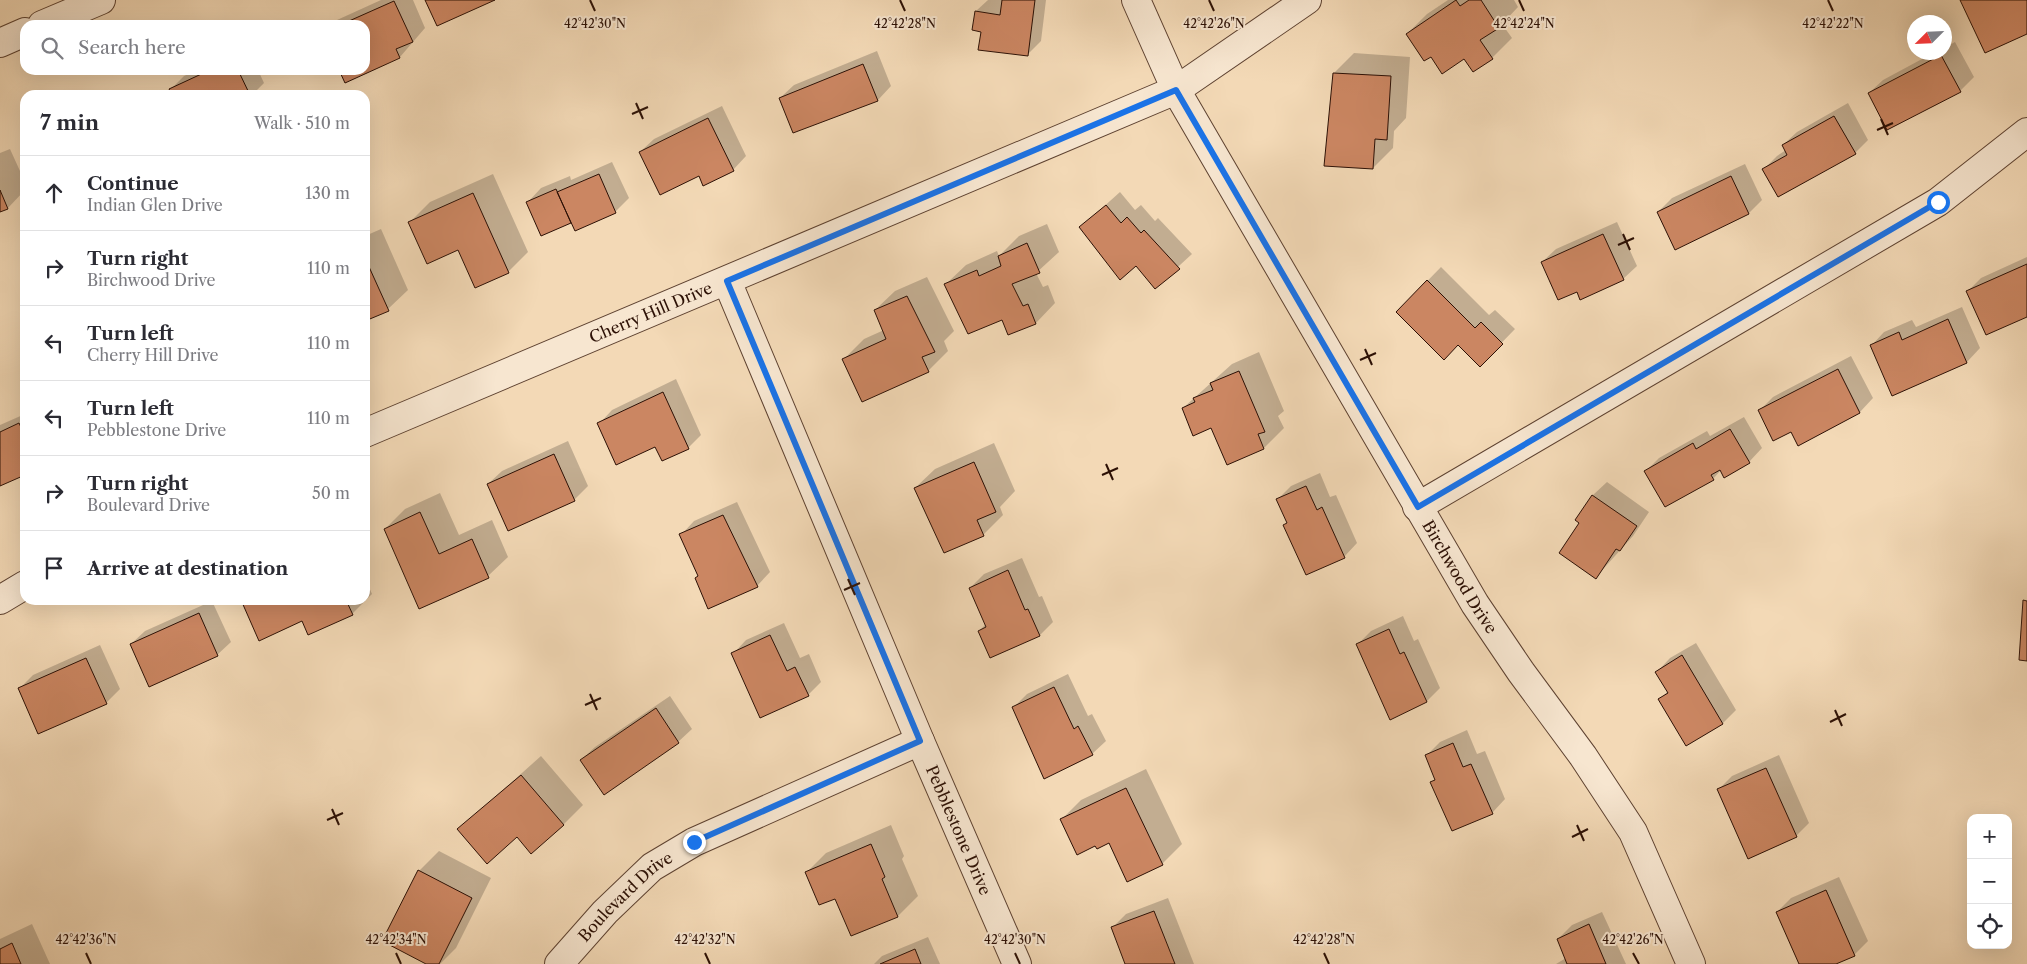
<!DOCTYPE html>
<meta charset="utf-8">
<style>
body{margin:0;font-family:"Libre Caslon Text",serif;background:#f7f7f7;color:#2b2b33}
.controls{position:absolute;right:15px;bottom:15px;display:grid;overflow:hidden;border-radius:10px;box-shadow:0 5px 20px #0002}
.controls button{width:45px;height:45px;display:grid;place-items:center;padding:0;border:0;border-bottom:1px solid #e1e1e2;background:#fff;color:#2b2b33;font:25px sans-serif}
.compass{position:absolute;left:1907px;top:15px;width:45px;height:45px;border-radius:50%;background:#fff;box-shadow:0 5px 20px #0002;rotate:246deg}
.stop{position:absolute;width:15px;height:15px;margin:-11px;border:4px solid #1a73e8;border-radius:50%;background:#fff}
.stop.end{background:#1a73e8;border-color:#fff;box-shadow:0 1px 5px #0008}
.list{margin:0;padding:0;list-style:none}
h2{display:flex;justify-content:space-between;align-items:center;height:65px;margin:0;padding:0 20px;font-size:21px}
h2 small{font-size:16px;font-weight:400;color:#7c7c81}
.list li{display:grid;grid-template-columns:32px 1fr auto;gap:15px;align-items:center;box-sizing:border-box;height:75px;padding:0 20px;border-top:1px solid #e1e1e2}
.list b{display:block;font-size:19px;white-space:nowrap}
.list p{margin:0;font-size:16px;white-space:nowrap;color:#7c7c81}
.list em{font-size:16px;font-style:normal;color:#7c7c81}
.icon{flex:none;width:28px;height:28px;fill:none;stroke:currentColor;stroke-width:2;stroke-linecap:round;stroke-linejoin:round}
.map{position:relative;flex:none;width:2027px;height:964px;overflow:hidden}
.search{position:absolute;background:#fff;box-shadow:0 5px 20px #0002;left:20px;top:20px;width:350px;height:55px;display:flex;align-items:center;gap:12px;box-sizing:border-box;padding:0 18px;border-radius:15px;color:#7c7c81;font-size:19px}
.panel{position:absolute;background:#fff;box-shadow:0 5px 20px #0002;left:20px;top:90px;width:350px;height:515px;border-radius:15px}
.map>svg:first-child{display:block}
</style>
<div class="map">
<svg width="2027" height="964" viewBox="0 0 2027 964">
<rect width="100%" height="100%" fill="#f3d9b6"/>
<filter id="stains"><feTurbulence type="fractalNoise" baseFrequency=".004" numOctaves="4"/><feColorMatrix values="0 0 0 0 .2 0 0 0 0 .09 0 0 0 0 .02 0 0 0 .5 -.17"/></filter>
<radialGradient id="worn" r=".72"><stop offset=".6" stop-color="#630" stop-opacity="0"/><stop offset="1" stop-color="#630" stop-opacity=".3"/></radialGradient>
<path fill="#0003" d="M381 0H413L425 28 400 57 345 81 340 70H365V25H332L337 20Z
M988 0H1046L1041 41 1027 55 982 31 976 11Z
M1448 0H1514L1518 7 1502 24 1512 38 1492 58 1431 55 1407 34 1427 14Z
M1955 42 1974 77 1960 91 1869 93 1883 80 1935 52H1944V48Z
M877 51 891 86 878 100 794 132 780 98 794 85Z
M1354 53 1410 57 1406 118 1394 131 1393 148 1373 168 1334 73Z
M197 70H258L264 83 252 95H174L171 89 184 76Z
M1848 103 1868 140 1855 153 1764 169 1777 156 1786 150 1783 145 1797 132Z
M722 106 746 156 733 170 699 174 640 152 654 139Z
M10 149 25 182V190L8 208 0 211V153Z
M612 162 629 198 615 212 572 222 542 235 528 202 541 188 570 176 571 180Z
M1745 164 1762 200 1749 213 1658 212 1672 198Z
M493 174 528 252 508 272 410 222 430 202Z
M1120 192 1135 210 1141 205 1155 221 1158 218 1192 254 1156 287 1136 264 1081 227Z
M1617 222 1637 266 1623 279 1577 290 1542 262 1556 249Z
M1047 224 1059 252 1036 273 1043 287 1048 285 1055 303 1036 323 1002 319 946 284 966 265 997 251 999 256 1019 236Z
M381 229 408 290 388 309 365 320V236Z
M2027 257V315L1967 292 1981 278Z
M1441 267 1489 315 1495 310 1515 329 1480 365 1458 344 1397 312Z
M927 277 954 331 944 341 948 351 928 371 844 359 864 339 884 330 875 310 895 291Z
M1962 307 1980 348 1967 362 1893 394 1871 346 1884 332 1912 320 1916 327Z
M1259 352 1284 411 1278 416 1284 428 1264 448 1228 463 1212 426 1183 408 1232 364Z
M1851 356 1873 398 1860 412 1798 444 1791 430 1759 411 1773 397Z
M676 379 701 435 688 448 656 446 599 424 612 410Z
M25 414V473L0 485V425Z
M1744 417 1762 448 1749 462 1721 470 1713 479 1646 471 1659 458 1707 431 1710 436Z
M568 441 588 486 574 500 488 484 502 471Z
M994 443 1015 491 1000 507 1003 515 983 535 915 488 935 469Z
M1320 473 1330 497 1336 495 1357 543 1344 557 1288 522 1278 499 1291 486Z
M1607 482 1649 512 1633 536 1596 577 1581 523 1576 520 1593 495Z
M440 493 459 535 492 520 508 557 488 576 420 607 385 529 405 509Z
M737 502 770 572 757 586 696 578 699 575 681 535 694 521Z
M1022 558 1039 597 1042 596 1053 622 1040 635 991 657 979 631 986 624 970 588 984 574Z
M365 578 372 594 352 614 303 620 242 600H365Z
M212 601 231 642 217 655 131 644 145 631Z
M1403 616 1414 641 1418 639 1440 688 1427 701 1390 718 1357 645 1371 631Z
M784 623 800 658 809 654 821 682 808 695 733 654 746 640Z
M1696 643 1736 710 1723 723 1687 744 1660 699 1668 691 1657 672 1670 658Z
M100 645 120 689 106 703 19 689 33 675Z
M1068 674 1088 716 1092 714 1106 741 1092 754 1013 708 1027 694Z
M670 696 692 729 678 742 581 760 595 747Z
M1467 730 1477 754 1485 751 1505 799 1492 813 1432 782 1436 778 1426 756 1440 742Z
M1779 755 1809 823 1796 836 1719 789 1732 776Z
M541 756 583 805 563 825 517 836 459 829Z
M1146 769 1182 844 1162 864 1061 820 1081 800Z
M891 825 904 856 902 859 918 896 898 916 852 935 835 897 806 873 826 853Z
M439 851 491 878 456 948 440 964H429L419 871Z
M1839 877 1868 941 1854 955 1833 964H1800L1777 912 1791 898Z
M1168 898 1194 964H1127L1112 928 1126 914Z
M1602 912 1626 964H1556L1566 958 1558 939 1572 925Z
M32 924 50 964H0V939Z
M928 937 940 964H874L882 956Z"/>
<path fill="#cb8662" stroke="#2c1005" d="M425 0H495L437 26Z
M1002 0H1035L1028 56 978 50 981 32 972 30 975 11 1000 15Z
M1456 0 1460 6 1469 0H1481L1499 28 1480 40 1493 59 1473 72 1464 59 1442 74 1431 57 1424 61 1406 34Z
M1960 0H2027V34L1985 53Z
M394 1 413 42 396 49 400 58 345 83 339 70H365V25H340Z
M1941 55 1961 92 1887 130 1868 93Z
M863 64 878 101 793 133 779 98Z
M210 70H238L250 95H172L169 89Z
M1333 73 1391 76 1387 140 1375 139 1373 169 1324 166Z
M1834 116 1856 154 1778 197 1762 169 1787 155 1782 145Z
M708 118 734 171 703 186 699 176 660 195 639 152Z
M599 174 616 213 575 231 557 192Z
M1731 176 1749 214 1675 250 1657 212Z
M556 189 571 223 541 236 526 202Z
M0 190 8 209 0 212Z
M473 193 509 273 475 288 458 250 427 264 408 222Z
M1106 205 1121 223 1127 217 1141 233 1144 230 1180 269 1155 289 1136 266 1120 280 1079 227Z
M1603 234 1624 280 1580 300 1577 292 1558 300 1541 262Z
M1027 243 1040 273 1012 284 1023 306 1028 304 1036 324 1008 335 1002 320 968 334 944 284 977 270 979 276 1001 266 998 256Z
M365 258 389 311 365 321Z
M2027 264V317L1986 335 1966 291Z
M1427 280 1475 328 1481 322 1503 344 1480 367 1458 345 1444 360 1396 312Z
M907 296 935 352 922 357 929 372 862 402 842 359 886 339 874 310Z
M1948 319 1967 363 1892 396 1870 345 1899 332 1902 340Z
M1838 369 1860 413 1798 446 1791 432 1773 441 1758 410Z
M1239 371 1265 432 1258 434 1264 449 1227 465 1211 428 1193 436 1182 408 1195 402 1193 398 1213 390 1210 383Z
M663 392 689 449 662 461 655 447 616 465 597 423Z
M19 423 25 436V475L0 486V432Z
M1730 429 1750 463 1724 478 1720 470 1711 475 1714 480 1665 507 1644 471 1693 443 1696 449Z
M554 454 575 501 508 531 487 484Z
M974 462 996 512 977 520 984 536 944 553 914 488Z
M1306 486 1317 510 1322 507 1345 558 1306 575 1283 525 1287 523 1276 499Z
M1592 495 1637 526 1620 551 1616 549 1596 579 1559 553 1579 523 1575 520Z
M420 512 439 554 472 539 489 578 419 609 384 529Z
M723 515 758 587 708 609 695 578 698 576 679 534Z
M1008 570 1025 610 1028 609 1040 636 990 658 978 631 986 627 969 588Z
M241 600H346L353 615 308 635 302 621 259 641Z
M2023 600 2027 601V661L2019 660Z
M199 613 218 656 149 687 130 644Z
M1389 629 1400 654 1404 652 1427 702 1390 720 1356 644Z
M770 635 787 671 795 667 809 696 760 718 731 653Z
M1682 655 1723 724 1686 746 1658 699 1668 693 1655 672Z
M86 658 107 704 38 734 18 688Z
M1054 687 1074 729 1078 726 1093 755 1044 779 1012 707Z
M656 708 679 743 604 795 580 760Z
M1453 743 1463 767 1471 764 1493 814 1452 831 1430 782 1435 780 1425 755Z
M1766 768 1797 837 1748 859 1717 789Z
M521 775 564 825 531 854 517 837 487 864 457 829Z
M1126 788 1163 865 1127 882 1109 843 1097 849 1095 846 1077 855 1060 819Z
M871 844 885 877 882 879 898 917 851 936 835 899 819 905 805 872Z
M418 870 472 898 439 964H426L382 941Z
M1826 890 1855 956 1836 964H1799L1776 912Z
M1154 911 1175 964H1125L1111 927Z
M1589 924 1606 964H1567L1557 939Z
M12 943 21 964H0V949Z
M915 949 921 964H880Z"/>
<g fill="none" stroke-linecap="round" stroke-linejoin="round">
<defs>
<g id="street">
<path id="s1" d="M1136 0 1176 90 1475 604 1521 672 1583 756 1633 832 1691 964"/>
<path d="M42 25 101 0"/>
<path d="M0 43 25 32"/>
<path id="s2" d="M727 281 920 741 1017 964"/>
<path id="s3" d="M365 433 1176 90 1307 0"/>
<path d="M1417 507 1938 202 2027 132"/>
<path d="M0 600 25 585"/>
<path id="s4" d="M559 964 605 912 652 867 694 842 920 741"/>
</g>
</defs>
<use href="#street" stroke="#5e4231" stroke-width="30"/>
<use href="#street" stroke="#f7e6d0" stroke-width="28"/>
</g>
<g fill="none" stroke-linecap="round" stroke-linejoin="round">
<path stroke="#1a73e8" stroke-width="6" d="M694 842 920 741 727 281 1176 90 1418 507 1938 202"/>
</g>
<path fill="none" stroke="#2c1005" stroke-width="2" d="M590 0 595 11M900 0 905 11M1209 0 1214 11M1519 0 1524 11M1828 0 1833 11M636 103 643 119M632 114 648 107M1881 119 1888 135M1877 130 1893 123M1623 234 1630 250M1618 245 1634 238M1365 349 1372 365M1360 360 1376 353M1106 464 1113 480M1102 475 1118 468M848 579 855 595M844 590 860 583M590 694 597 710M585 705 601 698M1835 710 1842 726M1830 722 1846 714M332 809 339 825M327 820 343 813M1577 825 1584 841M1572 837 1588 829M86 953 91 964M396 953 401 964M705 953 710 964M1015 953 1020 964M1324 953 1329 964M1633 953 1639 964"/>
<g text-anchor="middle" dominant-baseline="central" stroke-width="4" stroke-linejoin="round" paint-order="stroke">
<g font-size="16" fill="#2c1005" stroke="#f7e6d0">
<text stroke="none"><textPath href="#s3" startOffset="310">Cherry Hill Drive</textPath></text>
<text stroke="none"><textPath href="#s1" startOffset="662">Birchwood Drive</textPath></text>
<text stroke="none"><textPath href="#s2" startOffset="596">Pebblestone Drive</textPath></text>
<text stroke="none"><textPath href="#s4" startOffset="95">Boulevard Drive</textPath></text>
</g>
</g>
<g font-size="12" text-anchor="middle" fill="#2c1005" stroke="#f7e6d0" stroke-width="4" stroke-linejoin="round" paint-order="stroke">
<text x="595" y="28">42°42'30"N</text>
<text x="905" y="28">42°42'28"N</text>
<text x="1214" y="28">42°42'26"N</text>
<text x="1524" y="28">42°42'24"N</text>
<text x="1833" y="28">42°42'22"N</text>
<text x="86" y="944">42°42'36"N</text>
<text x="396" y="944">42°42'34"N</text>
<text x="705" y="944">42°42'32"N</text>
<text x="1015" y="944">42°42'30"N</text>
<text x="1324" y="944">42°42'28"N</text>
<text x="1633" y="944">42°42'26"N</text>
</g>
<rect width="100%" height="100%" filter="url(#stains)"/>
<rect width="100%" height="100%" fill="url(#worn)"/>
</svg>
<div class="controls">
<button>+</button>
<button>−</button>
<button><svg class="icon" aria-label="locate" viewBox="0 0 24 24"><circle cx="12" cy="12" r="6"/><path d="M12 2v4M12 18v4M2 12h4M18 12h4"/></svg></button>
</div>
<svg class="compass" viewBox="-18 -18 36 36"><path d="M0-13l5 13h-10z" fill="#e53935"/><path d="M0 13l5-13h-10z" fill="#7c7c81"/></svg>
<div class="stop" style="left:1938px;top:202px"></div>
<div class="stop end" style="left:694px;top:842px"></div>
<div class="search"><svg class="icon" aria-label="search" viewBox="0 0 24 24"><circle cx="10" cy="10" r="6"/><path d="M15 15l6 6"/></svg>Search here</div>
<section class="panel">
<h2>7 min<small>Walk · 510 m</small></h2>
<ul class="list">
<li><svg class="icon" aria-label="ahead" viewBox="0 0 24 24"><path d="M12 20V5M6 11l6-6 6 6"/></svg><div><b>Continue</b><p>Indian Glen Drive</p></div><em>130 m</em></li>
<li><svg class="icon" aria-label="right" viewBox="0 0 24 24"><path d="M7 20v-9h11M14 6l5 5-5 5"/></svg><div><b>Turn right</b><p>Birchwood Drive</p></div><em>110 m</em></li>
<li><svg class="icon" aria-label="left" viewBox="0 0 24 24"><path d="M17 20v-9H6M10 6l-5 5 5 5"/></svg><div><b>Turn left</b><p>Cherry Hill Drive</p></div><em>110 m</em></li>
<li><svg class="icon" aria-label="left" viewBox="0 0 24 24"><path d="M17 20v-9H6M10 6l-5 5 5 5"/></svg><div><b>Turn left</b><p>Pebblestone Drive</p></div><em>110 m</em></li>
<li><svg class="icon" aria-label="right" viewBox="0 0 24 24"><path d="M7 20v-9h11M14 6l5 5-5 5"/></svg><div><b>Turn right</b><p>Boulevard Drive</p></div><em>50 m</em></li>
<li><svg class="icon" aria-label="arrive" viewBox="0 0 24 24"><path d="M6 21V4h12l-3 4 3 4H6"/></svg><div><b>Arrive at destination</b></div></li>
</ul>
</section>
</div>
